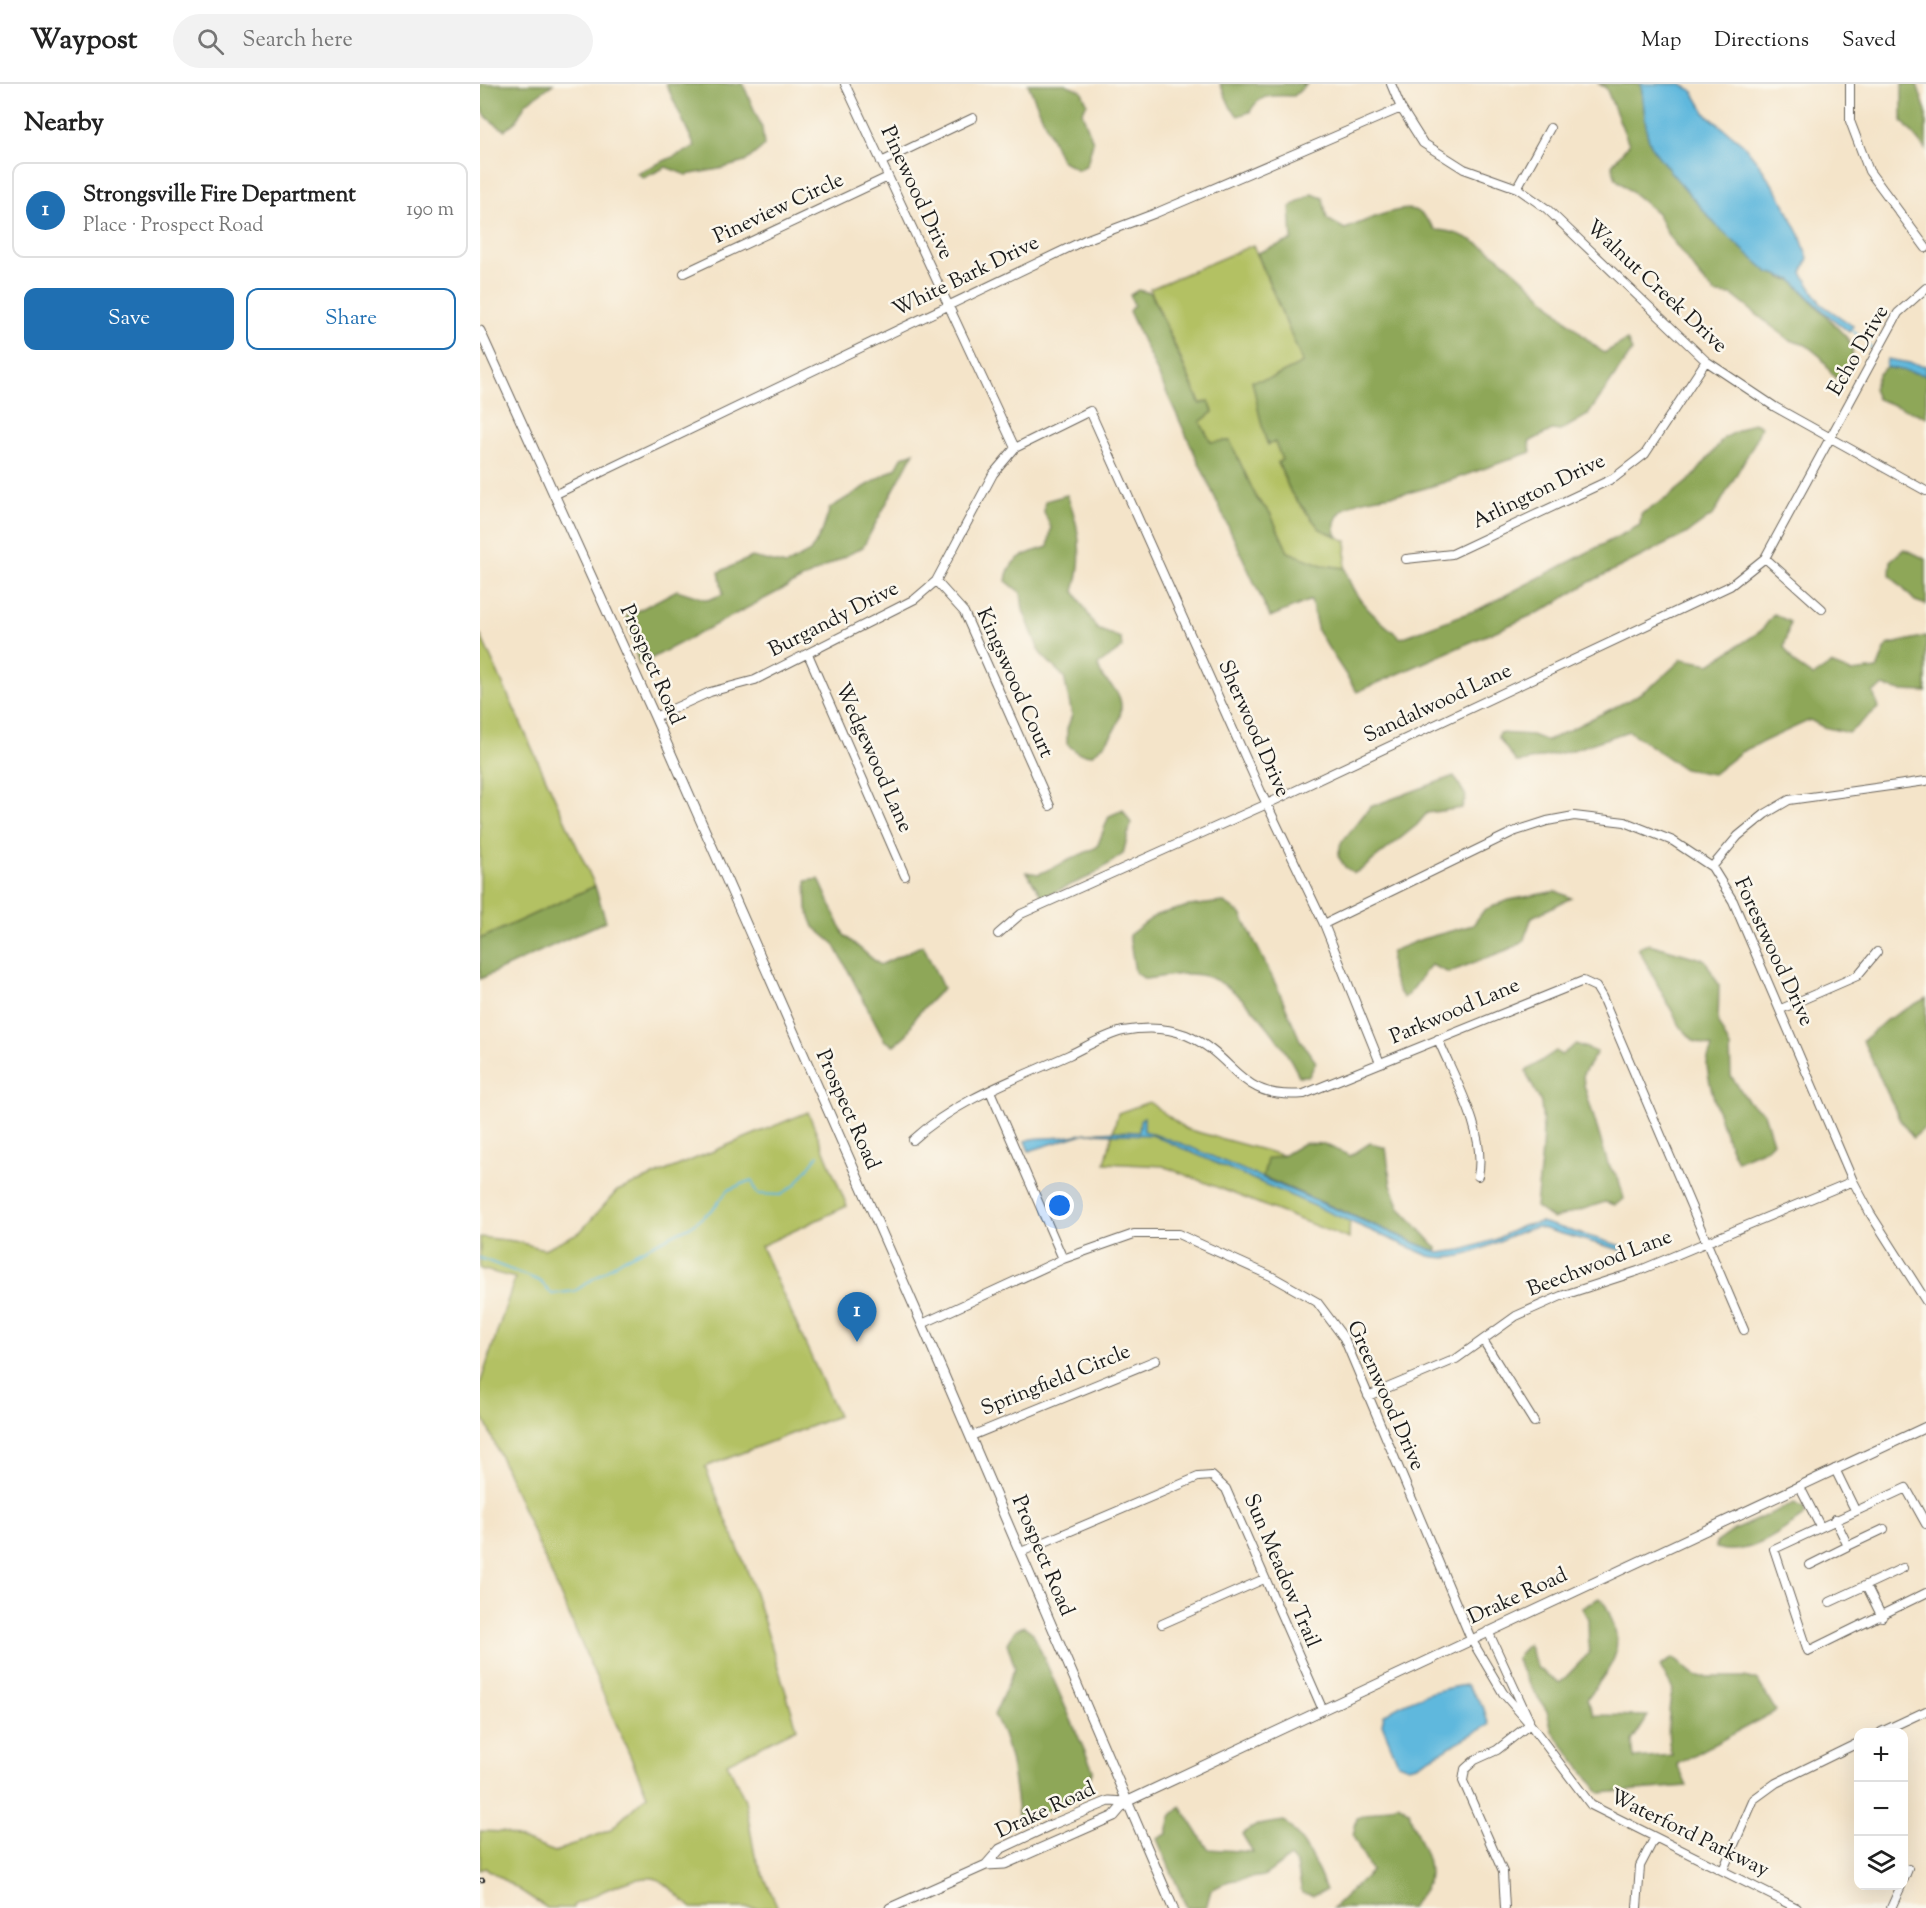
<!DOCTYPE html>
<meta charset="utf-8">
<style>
body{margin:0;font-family:"Sorts Mill Goudy",serif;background:#f2f2f2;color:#222}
.controls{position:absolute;right:18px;bottom:18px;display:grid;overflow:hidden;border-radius:12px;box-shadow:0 6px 24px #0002}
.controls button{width:54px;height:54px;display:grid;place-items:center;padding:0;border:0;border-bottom:2px solid #e0e0e0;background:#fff;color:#222;font:30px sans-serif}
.you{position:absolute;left:580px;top:1122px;width:21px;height:21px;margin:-15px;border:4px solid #fff;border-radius:50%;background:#1a73e8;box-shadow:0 0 0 9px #1a73e833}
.badge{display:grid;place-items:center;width:39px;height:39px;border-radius:50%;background:#1f6fb2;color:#fff;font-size:20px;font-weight:700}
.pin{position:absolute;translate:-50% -50px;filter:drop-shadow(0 2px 3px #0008)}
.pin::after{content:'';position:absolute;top:32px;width:21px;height:18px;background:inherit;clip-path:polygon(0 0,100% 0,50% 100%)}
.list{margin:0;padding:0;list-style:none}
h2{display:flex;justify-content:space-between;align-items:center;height:78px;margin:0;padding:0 24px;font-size:26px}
h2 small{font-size:20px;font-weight:400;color:#767676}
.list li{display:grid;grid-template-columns:39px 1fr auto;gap:18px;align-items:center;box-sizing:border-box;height:96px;margin:0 12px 12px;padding:0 12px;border:2px solid #e0e0e0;border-radius:12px}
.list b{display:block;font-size:22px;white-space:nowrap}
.list p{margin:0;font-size:20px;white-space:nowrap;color:#767676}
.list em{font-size:20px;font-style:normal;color:#767676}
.actions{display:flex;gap:12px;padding:18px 24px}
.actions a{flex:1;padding:14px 0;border:2px solid #1f6fb2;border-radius:12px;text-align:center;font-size:21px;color:#1f6fb2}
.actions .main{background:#1f6fb2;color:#fff}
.icon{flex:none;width:33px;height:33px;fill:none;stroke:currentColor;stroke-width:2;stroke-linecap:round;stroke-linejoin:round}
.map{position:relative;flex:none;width:1446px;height:1824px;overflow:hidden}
header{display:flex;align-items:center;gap:36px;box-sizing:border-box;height:84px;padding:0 30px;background:#fff;border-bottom:2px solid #e0e0e0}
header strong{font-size:28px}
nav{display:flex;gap:33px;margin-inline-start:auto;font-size:21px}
.search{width:420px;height:54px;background:#f2f2f2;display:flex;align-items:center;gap:15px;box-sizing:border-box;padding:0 21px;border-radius:33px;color:#767676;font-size:22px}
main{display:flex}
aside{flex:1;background:#fff}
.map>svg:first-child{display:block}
</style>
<header>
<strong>Waypost</strong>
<div class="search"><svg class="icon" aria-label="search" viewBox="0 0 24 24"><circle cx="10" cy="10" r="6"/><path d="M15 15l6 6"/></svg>Search here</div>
<nav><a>Map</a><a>Directions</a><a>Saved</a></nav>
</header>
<main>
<aside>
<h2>Nearby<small></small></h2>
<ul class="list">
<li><span class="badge">1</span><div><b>Strongsville Fire Department</b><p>Place · Prospect Road</p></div><em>190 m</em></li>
</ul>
<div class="actions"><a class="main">Save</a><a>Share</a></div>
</aside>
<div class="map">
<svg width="1446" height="1824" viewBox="0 0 1446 1824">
<rect width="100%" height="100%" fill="#fbf7ec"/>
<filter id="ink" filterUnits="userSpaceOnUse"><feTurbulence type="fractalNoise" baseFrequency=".0167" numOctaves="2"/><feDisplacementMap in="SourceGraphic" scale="12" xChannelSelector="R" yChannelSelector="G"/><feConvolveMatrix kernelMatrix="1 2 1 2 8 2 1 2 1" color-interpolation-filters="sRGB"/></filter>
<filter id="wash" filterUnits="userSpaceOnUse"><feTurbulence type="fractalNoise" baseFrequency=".008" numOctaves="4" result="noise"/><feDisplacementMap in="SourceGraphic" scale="24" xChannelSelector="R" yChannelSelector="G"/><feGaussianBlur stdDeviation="1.35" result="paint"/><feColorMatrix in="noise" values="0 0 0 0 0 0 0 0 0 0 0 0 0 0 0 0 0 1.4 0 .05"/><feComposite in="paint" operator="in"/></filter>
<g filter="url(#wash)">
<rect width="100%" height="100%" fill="#f4e4c9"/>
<path fill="#b3c163" stroke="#686e40" stroke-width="1.5" d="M773 161 823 279 792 294 784 341 785 354 795 358 803 376 798 379 811 409 840 445 867 457 865 484 842 481 808 468 790 429 777 415 750 357 731 358 720 338 733 328 729 317 721 320 670 205Z
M0 550 115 802 0 855Z
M669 1018 706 1045 816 1075 870 1121 869 1155 683 1082 625 1079 638 1029Z
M328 1028 367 1122 281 1162 358 1332 225 1383 271 1496 317 1644 247 1679 265 1716 275 1772 298 1824H212C202 1816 191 1802 179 1796 161 1786 112 1812 94 1821V1824H67L6 1784 0 1786V1747L23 1748 75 1768 130 1746 167 1711 0 1326V1300L35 1194 0 1185V1153L34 1157 64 1165 100 1148 137 1107Z"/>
<path fill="#8ea759" stroke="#55623a" stroke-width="1.5" d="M0 0H73L46 19 36 37 25 46C0 31 0 28 0 0Z
M186 0H263L282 44 284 62 265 78 239 85 206 91 186 83 163 94 157 89 215 63Z
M548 0H585L601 6 607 19 602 28 613 58 607 81 598 86 581 76Z
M740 0H827L814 12C794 12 780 8 770 28L758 32 751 24Z
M1119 0H1161L1172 64 1235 140 1303 195 1312 196 1368 255C1378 271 1370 283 1359 297L1351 289 1341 273 1326 261 1309 256 1252 211 1236 210 1226 200 1188 151 1177 129 1136 95 1132 81 1149 60 1126 4Z
M1422 0H1437L1446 27V66L1422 37Z
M832 110 843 114 847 135 865 145C881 139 924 118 939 128 945 132 951 141 956 146 1015 147 1077 236 1124 269L1147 256 1152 267 1108 331 1080 347 1072 346 1049 358 1051 368C1012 381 972 398 931 408 910 413 879 411 861 428 854 435 853 446 858 453L840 445 811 409 798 378 802 376 795 358 788 361C782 349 776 312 772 297L792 294 823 279 777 169 812 156 810 123Z
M658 206 671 209 720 320 729 317 733 328 720 338 731 358 750 357 777 415 790 429 808 468 842 481 865 484C872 515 897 535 921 554L1001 524 1160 441 1161 430 1187 414 1213 393 1244 354 1273 339 1281 342 1276 356 1234 430 1206 450 1108 499 1066 525 877 608 838 548 831 516 790 533 649 227 654 221 650 211Z
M1406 283 1446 291V333L1397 315 1393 305 1398 291Z
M434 368 383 463 159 581 146 533 197 506 228 516 243 510 239 488 272 473 306 481 330 468 342 448 350 424 416 384 422 373Z
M587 411C600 442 604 475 594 507L617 545 641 554 642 564 618 581C622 597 627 596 636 607 651 629 629 660 611 671L598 669 587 660V645L592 631 584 593 560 569 543 526 541 509 526 497C528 472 549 469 568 463L571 444 564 428 565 417Z
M1424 465 1446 475V521L1435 517 1410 491 1411 476Z
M1294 530 1310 538 1304 563 1314 579 1333 592 1351 580 1371 588 1397 585 1407 561 1446 552V608L1421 607 1403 602 1393 608 1398 624 1369 649 1343 643 1330 636 1261 668 1233 690 1204 685 1149 647 1090 667 1041 678H1036L1018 653 1019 649 1052 651 1067 657 1153 614 1176 599 1202 575 1230 580 1281 547Z
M974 692 986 712 982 724 947 729 937 741 881 786 874 789 865 783 858 772 861 759 890 723Z
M643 726 651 739 643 770 611 792 563 813 546 788 559 790 617 763 629 732Z
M339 795 364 851 400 881 443 861 463 904 436 932 427 950 414 961 405 957 354 860 334 843 327 825 326 797Z
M115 802 126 837 0 895V855Z
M1076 807 1091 814 1052 833 1043 858C1019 872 993 877 969 889L951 881C939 893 938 903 924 914 913 902 908 882 912 867L942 855 993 841 1004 826 1029 816Z
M743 818 761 830 799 907 820 956 836 978 829 992H819C804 960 762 902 725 892 707 887 684 893 665 895L655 888 649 851 676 831 709 822Z
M1169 860 1225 876 1239 901 1238 939 1250 963 1251 992 1268 1017 1284 1029 1293 1058 1287 1064 1257 1077C1246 1058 1229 1004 1227 981 1227 975 1230 969 1232 963L1214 957 1200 942 1158 864Z
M1446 914V1043L1433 1054 1420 1036 1383 957 1406 936Z
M1096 960 1117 968 1103 990 1104 1001 1128 1080 1139 1096 1144 1115 1135 1121 1125 1118 1073 1135 1056 1123C1059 1089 1066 1054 1061 1020 1060 1014 1049 998 1046 987L1076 967 1081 971Z
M824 1059 844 1060 870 1072 890 1059 906 1064 911 1101 920 1124 957 1164V1168L783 1093 787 1075 804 1071Z
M1314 1419 1324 1424 1325 1431C1300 1449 1267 1474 1236 1464V1459L1254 1446Z
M1119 1514C1127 1520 1129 1529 1133 1539 1145 1574 1126 1587 1107 1615L1114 1631 1168 1632 1152 1657 1154 1674 1192 1671C1186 1658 1188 1620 1193 1606L1180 1582 1193 1574 1217 1593H1265L1278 1597 1296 1627 1197 1680 1207 1702 1120 1709 1072 1647 1067 1627 1046 1595 1036 1574 1048 1560 1058 1585 1080 1599 1109 1569 1108 1535 1102 1524Z
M544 1542 553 1549 613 1686 603 1713 539 1739C534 1702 533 1665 514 1631L535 1584 527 1559 535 1546Z
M918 1720 929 1727C933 1750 956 1777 947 1800 944 1808 935 1816 931 1824H853L891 1787 873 1752 877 1734Z
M701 1723 728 1765 773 1768 762 1750 777 1741 804 1737C825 1757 835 1778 846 1806L833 1811 822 1809 817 1781 810 1773 784 1792 749 1797 731 1806 726 1824H707L677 1755 687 1750 691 1732Z"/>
<path fill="#5fb8dd" stroke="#3e6a7c" stroke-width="1.5" d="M1161 0H1200L1212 6 1226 30 1263 60 1279 80 1300 112 1320 151 1328 175 1322 189 1341 220 1373 242 1369 248 1344 228 1312 196 1288 188 1261 164 1235 140 1189 86 1172 64 1167 50Z
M1407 275 1446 282V291L1406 283Z
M664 1033V1047L705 1061 959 1169 982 1166 1014 1156 1042 1142 1061 1138 1142 1162 1144 1167 1057 1143C1018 1151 992 1181 949 1172L672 1051 606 1049 549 1067 545 1057C560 1052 568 1055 583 1053 613 1048 629 1046 659 1048L660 1036Z
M987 1601 1003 1622 1009 1641 937 1681 928 1683 918 1679 902 1640 904 1631C926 1615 960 1604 987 1601Z"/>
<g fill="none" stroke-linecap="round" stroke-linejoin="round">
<path stroke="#5fb8dd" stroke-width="2" d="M1370 244 1382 255
M1389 262 1391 264
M0 1174 60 1197 72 1210 95 1207 143 1175 211 1142 233 1125 248 1106 272 1096 277 1110 301 1111 316 1100 338 1071"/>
</g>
</g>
<g filter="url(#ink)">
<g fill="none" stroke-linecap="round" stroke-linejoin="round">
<defs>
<path id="minor" d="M365 0 535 364
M911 0 921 24 943 59 984 85 1037 104 1067 125 1226 277 1295 323 1446 407
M1370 0V37L1389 87 1446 164
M401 78 493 34
M1037 104 1070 44
M204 189 408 93
M74 411 605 156 676 129 921 24
M1285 474 1342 525
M926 475 972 470 1134 394 1165 370 1226 277
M456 497 484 528 570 722
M328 570 425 792
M175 633 230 608 275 596 435 515 456 497 513 390 535 364 610 327 781 708 844 840 900 979
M1232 783 1258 752 1285 730 1309 716 1446 697
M844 840 1033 748 1067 737 1094 732 1145 738 1193 757 1232 783 1253 817 1373 1097 1390 1129 1446 1217
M518 850 541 830 787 720 1250 502 1285 474 1418 229 1446 204
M1301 925 1377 892 1397 868
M958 955C974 994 1007 1049 998 1092
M510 1007 583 1175
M433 1056C476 1016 536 995 589 971 606 963 625 951 643 947 665 943 686 943 706 951 758 973 756 1016 824 1010L1103 897 1116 903 1122 913 1264 1246
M442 1240 583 1175 654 1150H698L791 1192 837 1218 864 1254 991 1555 1023 1609 1050 1640 1111 1721 1317 1824
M1003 1256 1054 1338
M888 1312 976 1275 1036 1232 1081 1212 1158 1187 1373 1097
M491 1352 676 1276
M1355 1385 1375 1426
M1320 1403 1340 1442
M1355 1435 1368 1462 1404 1445
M1446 1440 1426 1404 1294 1465 1328 1567 1446 1509
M541 1468 718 1393 732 1392 746 1405 842 1624
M1330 1481 1368 1462
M1386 1501 1402 1533
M1350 1518 1423 1484
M682 1540 784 1495
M1008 1547 1049 1636
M1401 1648 1446 1627
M1243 1786 1274 1715 1296 1699 1378 1659
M1424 1795 1428 1785
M1025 1824 1023 1788 983 1697 985 1685 995 1676 1017 1666 1050 1640
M1157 1824 1160 1782 1174 1755
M1411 1824 1421 1802"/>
<path id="tertiary" d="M0 247 175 633 442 1240 693 1824
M506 1781 520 1765 571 1741 629 1717 646 1718
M410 1824 506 1781 525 1780 634 1732 646 1718 1446 1343"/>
</defs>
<use href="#minor" stroke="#686259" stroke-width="10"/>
<use href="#tertiary" stroke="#686259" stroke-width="11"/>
<use href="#minor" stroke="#fff" stroke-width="8"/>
<use href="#tertiary" stroke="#fff" stroke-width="9"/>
<defs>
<path id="rail" d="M0 1796H3"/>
</defs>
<use href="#rail" stroke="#1c1c1c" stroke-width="4.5"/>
<use href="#rail" stroke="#fbf7ec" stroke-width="2" stroke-dasharray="7" stroke-linecap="butt"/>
</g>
</g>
<g text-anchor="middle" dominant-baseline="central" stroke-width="5" stroke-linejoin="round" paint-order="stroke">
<g font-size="21" fill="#1c1c1c" stroke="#fbf7ec">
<text transform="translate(436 109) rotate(65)">Pinewood Drive</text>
<text transform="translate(299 125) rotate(-25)">Pineview Circle</text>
<text transform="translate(486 193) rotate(-26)">White Bark Drive</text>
<text transform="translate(1176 203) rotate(43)">Walnut Creek Drive</text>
<text transform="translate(1379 267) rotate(-60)">Echo Drive</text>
<text transform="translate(1059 408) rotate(-26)">Arlington Drive</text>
<text transform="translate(354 536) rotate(-27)">Burgandy Drive</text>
<text transform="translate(171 581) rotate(66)">Prospect Road</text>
<text transform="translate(534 599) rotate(66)">Kingswood Court</text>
<text transform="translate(958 620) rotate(-25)">Sandalwood Lane</text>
<text transform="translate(773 645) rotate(66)">Sherwood Drive</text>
<text transform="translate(393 674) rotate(66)">Wedgewood Lane</text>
<text transform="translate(1293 868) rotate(65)">Forestwood Drive</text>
<text transform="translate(975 928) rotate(-23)">Parkwood Lane</text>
<text transform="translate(367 1026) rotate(66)">Prospect Road</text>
<text transform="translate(1120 1180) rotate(-21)">Beechwood Lane</text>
<text transform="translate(576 1297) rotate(-22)">Springfield Circle</text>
<text transform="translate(905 1312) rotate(66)">Greenwood Drive</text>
<text transform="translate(562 1472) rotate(67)">Prospect Road</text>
<text transform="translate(801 1487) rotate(67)">Sun Meadow Trail</text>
<text transform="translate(1038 1513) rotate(-25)">Drake Road</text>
<text transform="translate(566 1727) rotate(-25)">Drake Road</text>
<text transform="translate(1209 1750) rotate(26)">Waterford Parkway</text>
</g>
</g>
</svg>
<div class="controls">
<button>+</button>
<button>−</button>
<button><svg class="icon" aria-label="layers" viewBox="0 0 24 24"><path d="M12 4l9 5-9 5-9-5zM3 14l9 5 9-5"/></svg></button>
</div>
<div class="you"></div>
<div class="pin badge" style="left:377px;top:1258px">1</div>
</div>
</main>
